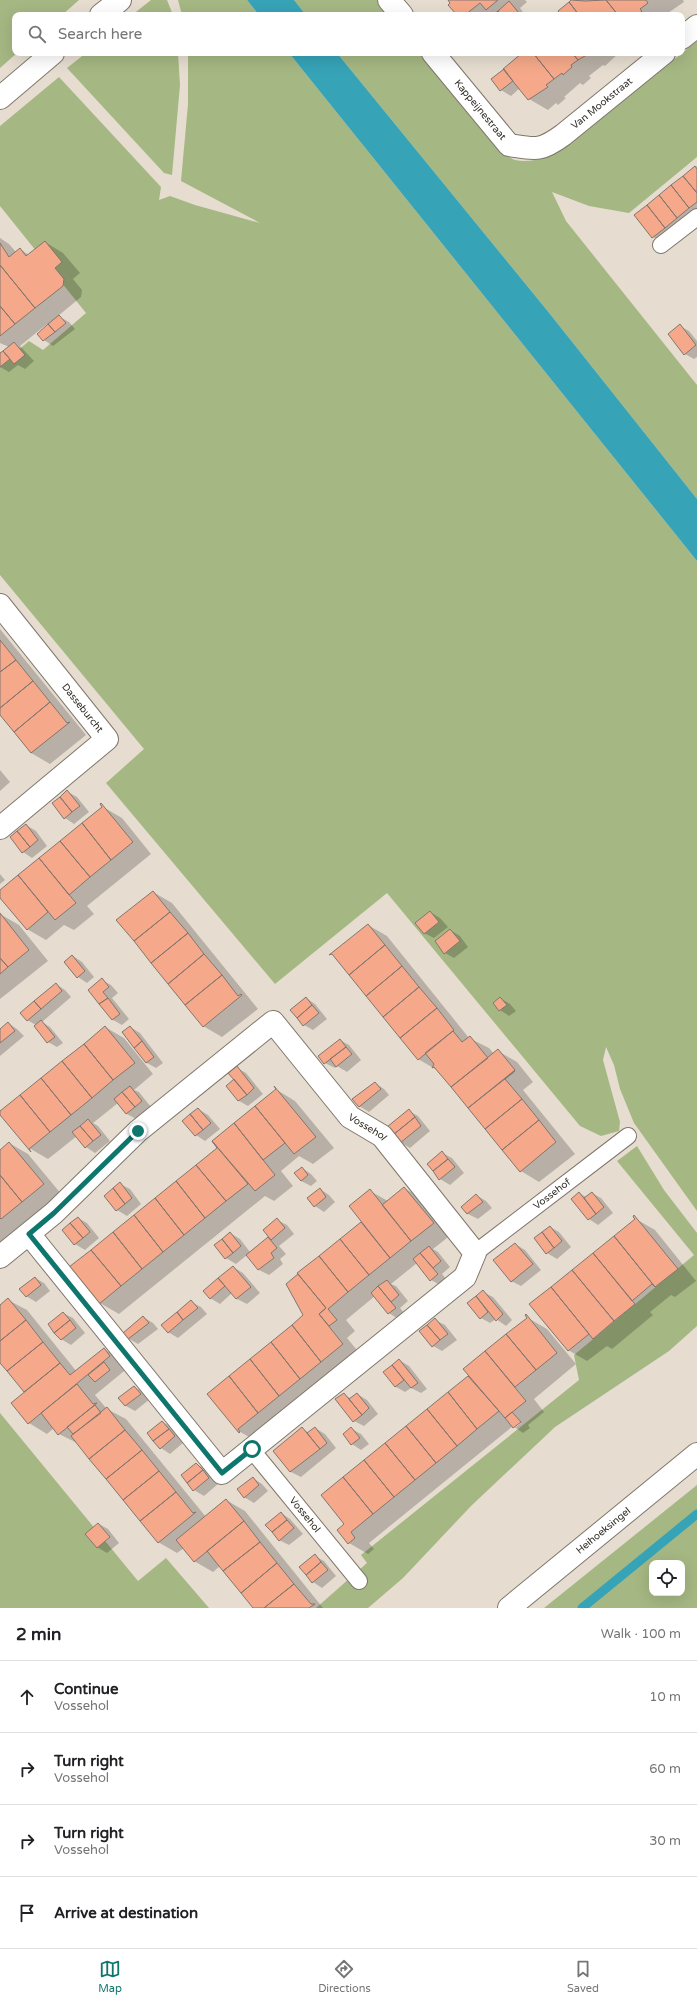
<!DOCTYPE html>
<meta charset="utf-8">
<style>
body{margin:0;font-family:"Varela Round",sans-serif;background:#f2f2f2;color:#202124}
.controls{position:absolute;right:12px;bottom:12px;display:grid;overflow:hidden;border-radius:8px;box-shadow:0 4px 16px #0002}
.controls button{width:36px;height:36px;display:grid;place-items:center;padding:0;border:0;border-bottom:1px solid #e0e0e0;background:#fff;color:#202124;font:20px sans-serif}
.stop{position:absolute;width:12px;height:12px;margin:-9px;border:3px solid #0f766e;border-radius:50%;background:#fff}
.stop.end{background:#0f766e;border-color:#fff;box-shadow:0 1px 4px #0008}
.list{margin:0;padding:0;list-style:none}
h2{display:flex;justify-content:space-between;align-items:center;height:52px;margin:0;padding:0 16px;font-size:17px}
h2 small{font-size:13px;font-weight:400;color:#757577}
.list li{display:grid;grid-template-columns:26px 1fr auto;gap:12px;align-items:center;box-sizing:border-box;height:72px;padding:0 16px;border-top:1px solid #e0e0e0}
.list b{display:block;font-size:15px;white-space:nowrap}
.list p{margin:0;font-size:13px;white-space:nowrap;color:#757577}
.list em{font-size:13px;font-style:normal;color:#757577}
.icon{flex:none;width:22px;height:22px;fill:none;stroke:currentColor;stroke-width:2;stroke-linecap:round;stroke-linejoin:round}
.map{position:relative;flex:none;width:697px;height:1608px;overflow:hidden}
.search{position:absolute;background:#fff;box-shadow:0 4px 16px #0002;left:12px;right:12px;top:12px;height:44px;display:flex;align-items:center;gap:10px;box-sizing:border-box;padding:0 14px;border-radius:8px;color:#757577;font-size:15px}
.sheet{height:340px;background:#fff}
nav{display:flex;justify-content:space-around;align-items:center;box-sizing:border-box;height:56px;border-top:1px solid #e0e0e0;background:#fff;font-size:11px;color:#757577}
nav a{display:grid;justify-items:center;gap:2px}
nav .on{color:#0f766e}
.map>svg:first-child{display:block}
</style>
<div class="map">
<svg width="697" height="1608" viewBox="0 0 697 1608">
<rect width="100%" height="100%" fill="#e6ddd0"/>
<path fill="#a5b783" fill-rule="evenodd" d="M0 0H79L62 15H15V53H17L0 68Z
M151 0H167L173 15H132Z
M178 0H247L259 15H182Z
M294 0H378L390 15H306Z
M697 41V157L629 213 589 206 552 192 566 221 697 385V499L550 314 337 53H421C436 73 496 154 515 160 532 164 550 156 564 148Z
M86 53H178L180 85 172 175 164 173 67 68Z
M188 53H289L697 561V1211L634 1123 620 1089 614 1065 606 1047 603 1060 620 1122 619 1131 601 1136 580 1126 387 893 275 984 106 783 144 749 0 575V365L29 341 43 350 86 313 0 206V126L59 77 161 187 159 200 170 196 195 205 260 223 181 181 188 104Z
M637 1146 664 1190 697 1233V1326L669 1351 555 1427 471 1506 403 1578 368 1608H316L367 1563 361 1555 579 1380 574 1355 694 1255 617 1161Z
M0 1413 138 1581 166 1558 209 1608H0Z
M697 1485V1608H544ZM652 1563H682V1593H652Z"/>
<path fill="#37a3b7" d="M247 0H294L306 15H259Z
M289 53H337L550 314 697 499V561Z"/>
<path fill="#0003" fill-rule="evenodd" d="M449 0H525L527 2 520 8 525 15H459L456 13Z
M573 0H683L684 2 665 15H562L559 11Z
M523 53H619L605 66 603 65 589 76 591 78 583 85 580 83 564 97 566 98 558 105 556 103 548 110 529 99 520 88 511 96 501 90 492 80Z
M697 166V215L662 243 653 237 636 215Z
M0 238 9 244 16 252 20 249 29 255 45 242 63 253 80 273 73 279 82 290 81 297 58 316 69 322 75 329 53 346 44 340 39 334 48 325 47 324 20 346 34 361 25 369 18 365 9 372 0 367V354L9 347 0 343Z
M680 326 689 331 697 341V357L694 359 685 354Z
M0 629 86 735 50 764 31 753 0 714Z
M0 770 10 782 0 791Z
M68 792 77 797 89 812 74 824 65 818 53 803Z
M103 807 122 818 151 854 87 906 94 914 74 930 64 925 46 940 27 929 0 896V891Z
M26 825 36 831 47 846 32 858 23 852Z
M0 874 5 880 0 884Z
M153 892 172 903 258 1009 222 1037 203 1026Z
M430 912 440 918 448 927 434 938 424 933Z
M0 914 19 925 48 961 0 999Z
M368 925 387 936 469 1038 489 1048 494 1054 498 1051 517 1062 533 1082 523 1090 575 1154 539 1182 521 1171 439 1069 437 1070 418 1059Z
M450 930 460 936 468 947 454 958 445 953Z
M73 956 82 962 94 977 87 983 78 977Z
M102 980 111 985 118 993 112 998 129 1019 122 1025 113 1020 89 990Z
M56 984 65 990 71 997 42 1022 50 1027 63 1043 57 1047 48 1042 36 1025 27 1020Z
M306 998 315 1004 327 1019 313 1030 304 1025Z
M500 998 510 1004 516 1011 509 1016 500 1010Z
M8 1023 17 1029 24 1036 0 1056V1030Z
M105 1027 124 1038 153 1074 134 1090 139 1092 151 1107 136 1119 127 1114 118 1103 93 1123 98 1126 110 1141 95 1153 86 1147 77 1136 48 1159 29 1148 0 1113Z
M130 1027 140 1033 163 1063 156 1068 147 1063 123 1033Z
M340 1040 349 1045 361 1060 347 1072 337 1066 335 1068 325 1063Z
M237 1068 246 1073 263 1094 248 1106 239 1101 227 1086 235 1079Z
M375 1083 384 1089 389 1095 369 1112 359 1106Z
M277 1090 295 1101 334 1148 313 1164 299 1156 281 1171 293 1186 274 1201 265 1196 119 1314 100 1303 71 1268 218 1148 213 1141Z
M198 1109 208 1115 220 1129 205 1141 196 1135Z
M409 1111 418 1116 430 1131 410 1148 400 1142Z
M9 1143 28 1154 62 1195 0 1246V1151Z
M442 1153 452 1158 464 1173 450 1185 440 1179 428 1164Z
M302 1168 311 1174 317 1181 311 1186 301 1181Z
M120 1184 130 1189 141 1204 127 1216 117 1210 105 1196Z
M404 1188 423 1199 452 1234 433 1249 438 1252 450 1267 442 1274 447 1280 440 1285 431 1280 417 1263 391 1284 396 1286 408 1301 400 1308 405 1314 398 1319 389 1313 375 1296 346 1320 355 1331 347 1338 361 1355 256 1441 237 1430 305 1316 287 1284 362 1222 370 1191 388 1201Z
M320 1189 329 1195 335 1202 324 1212 315 1206Z
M579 1193 586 1197 592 1193 601 1198 613 1213 598 1225 589 1219Z
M476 1195 486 1201 492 1208 478 1219 468 1214 462 1207Z
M78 1218 87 1223 99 1238 85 1250 75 1244 63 1230Z
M636 1219 655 1230 696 1281 675 1297 671 1295 650 1312 653 1315 612 1349 607 1346 587 1361 568 1350Z
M277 1220 287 1225 294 1234 279 1246 286 1254 280 1259 283 1264 269 1275 259 1270 247 1255 236 1264 226 1258 215 1245 230 1233 240 1239 250 1252 270 1237Z
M550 1227 559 1232 571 1247 557 1259 547 1253 535 1239Z
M515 1244 525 1250 541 1270 521 1286 511 1281Z
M233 1267 243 1273 260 1293 247 1304 237 1299 232 1293 220 1304 210 1298Z
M35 1278 44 1283 50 1291 36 1302 26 1296Z
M483 1292 493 1297 512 1320 506 1326 496 1319 490 1323 481 1318 469 1303Z
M8 1300 27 1310 77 1372 104 1349 123 1360 129 1367 95 1395 107 1409 126 1419 206 1517 226 1500 245 1511 323 1608H254L220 1566 213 1572 194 1561 184 1548 177 1553 158 1542 79 1444 59 1434 54 1428 47 1434 29 1423 25 1392 0 1361V1306Z
M191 1302 201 1307 207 1314 178 1338 168 1332Z
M63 1313 73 1318 85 1333 71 1345 61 1339Z
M143 1317 153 1323 158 1329 138 1344 129 1339 124 1333Z
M528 1318 547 1329 576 1364 534 1399 544 1412 528 1425 530 1428 523 1433 513 1426 369 1543 374 1549 368 1554 349 1543 345 1524 322 1495 470 1376 464 1369ZM520 1421 521 1423 516 1427 515 1426Z
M435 1320 445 1325 457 1340 442 1351 433 1346Z
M399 1360 409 1366 427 1389 421 1393 411 1388 405 1392 396 1387 384 1372Z
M134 1387 144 1392 150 1399 135 1411 126 1406 120 1398Z
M344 1394 351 1399 357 1394 367 1400 378 1414 364 1426 354 1421Z
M162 1422 172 1427 184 1442 170 1454 161 1448Z
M302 1428 309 1433 315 1428 325 1434 336 1448 301 1477 291 1472 274 1451Z
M352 1429 361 1434 369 1444 361 1450 352 1444Z
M196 1464 206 1469 218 1484 204 1496 194 1490 182 1475Z
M253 1478 262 1484 268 1491 254 1503 244 1497Z
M281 1513 290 1519 303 1534 289 1545 279 1540Z
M99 1524 108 1529 119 1543 107 1553 97 1547Z
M315 1556 324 1561 336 1576 322 1588 313 1582Z"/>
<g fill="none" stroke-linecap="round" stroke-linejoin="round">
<path stroke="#37a3b7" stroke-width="9" d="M582 1608 697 1514"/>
</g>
<path fill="#f5a98a" stroke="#83756f" d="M448 0H498L486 10 480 3 465 15H460L457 12 456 14 448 5 450 3Z
M571 0 585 1 606 0 618 15H579L569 2Z
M606 0H646L648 3 640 9 642 11 637 15H618Z
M509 1 519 13 516 15H501L498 11Z
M569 2 579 15H561L558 11Z
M498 11 501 15H493Z
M522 53H533L554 79 546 85 548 87 528 100 503 69Z
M533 53H572L578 60 571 65 572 67 563 75 562 73 554 79Z
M572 53H590L578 60Z
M504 69 513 81 500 91 491 79Z
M695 166 697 169V193L683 176Z
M683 176 697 193V202L689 208 671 185Z
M671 185 689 208 677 218 659 195Z
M659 195 677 218 665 228 647 205Z
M647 205 665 228 652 238 634 215Z
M45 241 62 262 55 268 64 279 63 286 35 308 0 265V243L9 257 20 248 26 256Z
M0 265 35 308 15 324 0 306Z
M0 306 15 324 0 336Z
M59 315 66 323 55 332 48 324Z
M48 324 55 332 43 341 37 334Z
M680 324 696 345 684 355 668 334Z
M14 342 25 355 14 364 3 351Z
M3 351 10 359 0 367V353Z
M0 640 16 660 0 672Z
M16 660 33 681 0 708V672Z
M33 681 50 702 14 732 0 715V708Z
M50 702 67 723 70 722 31 753 14 732Z
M67 790 80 806 72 812 60 797Z
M60 797 72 812 64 819 52 803Z
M101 803 133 842 111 860 82 823 102 807 100 804Z
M82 823 111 860 90 877 60 841Z
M26 824 38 840 30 847 17 831Z
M17 831 30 847 22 853 10 837Z
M60 841 90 877 69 895 39 858Z
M39 858 76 903 55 920 18 875Z
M18 875 48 912 27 930 0 898V890Z
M153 891 170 912 134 941 116 920Z
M430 911 439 922 424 934 415 923Z
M170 912 188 933 151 963 134 941Z
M0 913 29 950 8 967 0 958Z
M368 924 385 945 349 975 332 954 329 955Z
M450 929 460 941 444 954 435 941Z
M188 933 204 954 168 984 151 963Z
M385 945 402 966 366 996 349 975Z
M204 954 222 975 185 1005 168 984Z
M72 955 85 971 77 978 64 962Z
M0 958 8 967 0 974Z
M402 966 419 987 383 1017 366 996Z
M222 975 238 996 241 994 242 995 203 1027 185 1005Z
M102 978 109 987 103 992 108 998 99 1004 88 990Z
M56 983 62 991 41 1009 34 1001Z
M419 987 437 1008 400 1038 383 1017Z
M306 997 312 1005 297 1018 290 1010Z
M500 997 507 1005 499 1011 493 1003Z
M108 998 120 1014 112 1020 99 1004Z
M34 1001 41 1009 27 1021 20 1013Z
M312 1005 319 1013 303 1026 297 1018Z
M437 1008 454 1030 418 1060 400 1038Z
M41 1020 55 1037 47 1043 34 1026Z
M8 1022 15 1031 0 1043V1029Z
M105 1026 135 1063 113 1080 84 1044Z
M130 1026 142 1041 134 1048 122 1032Z
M453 1031 462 1042 470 1036 488 1058 451 1087 434 1067 432 1068 434 1064 425 1053Z
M340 1039 346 1047 324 1064 318 1056Z
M142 1041 154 1057 146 1063 134 1048Z
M84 1044 113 1080 92 1098 62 1061Z
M346 1047 352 1054 336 1067 330 1059Z
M498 1049 515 1070 468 1108 451 1087Z
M62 1061 92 1098 71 1115 41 1078Z
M237 1066 254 1088 247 1095 228 1073Z
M515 1071 505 1079 522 1099 485 1129 468 1108Z
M41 1078 71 1115 50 1132 20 1095Z
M234 1079 247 1095 238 1101 226 1086Z
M375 1082 381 1089 359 1107 352 1099Z
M130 1086 142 1101 135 1107 122 1092Z
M274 1086 316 1137 294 1154 255 1106 276 1089Z
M122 1092 135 1107 126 1114 114 1099Z
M20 1095 50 1132 29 1149 31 1152 0 1115V1111Z
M522 1099 539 1120 502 1150 485 1129Z
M255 1106 285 1143 263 1160 234 1123Z
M198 1108 211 1123 203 1130 190 1114Z
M409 1109 415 1117 393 1135 387 1127Z
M190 1114 203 1130 195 1136 182 1121Z
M415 1117 421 1126 400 1143 393 1135Z
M88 1119 101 1135 93 1141 80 1126Z
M539 1120 556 1142 520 1172 502 1150Z
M234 1123 275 1175 255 1191 212 1141Z
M80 1126 93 1141 85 1148 72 1132Z
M212 1141 248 1184 226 1201 196 1165 217 1148Z
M9 1142 44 1184 22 1202 0 1175V1150Z
M442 1151 448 1159 433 1171 427 1164Z
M448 1159 455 1167 439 1180 433 1171Z
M196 1165 226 1201 205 1218 176 1181Z
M302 1167 308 1175 301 1181 294 1173Z
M0 1175 22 1202 1 1219 0 1218Z
M176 1181 205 1218 184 1235 155 1198Z
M120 1182 132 1198 125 1204 113 1188Z
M404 1187 434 1223 411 1241 382 1205Z
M113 1188 125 1204 116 1211 104 1196Z
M320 1188 326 1197 314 1207 307 1198Z
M370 1189 411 1241 390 1258 349 1206Z
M579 1192 596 1214 588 1220 571 1199Z
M592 1192 604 1207 596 1214 584 1198Z
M476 1194 483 1202 467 1214 461 1207Z
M155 1198 184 1235 163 1252 134 1215Z
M134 1215 163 1252 142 1269 113 1232Z
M634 1215 678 1269 655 1287 614 1236 635 1219 633 1217Z
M78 1217 90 1232 83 1238 70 1223Z
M277 1218 285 1228 271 1240 263 1230Z
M361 1222 390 1258 369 1275 340 1239Z
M70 1223 83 1238 74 1245 62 1230Z
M550 1226 562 1241 554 1248 542 1232Z
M113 1232 142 1269 121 1286 91 1250Z
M230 1232 241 1246 233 1253 222 1239Z
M542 1232 554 1248 546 1254 534 1238Z
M614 1236 655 1287 652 1284 632 1301 593 1253Z
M268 1237 277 1248 271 1253 274 1258 258 1270 246 1255Z
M222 1239 233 1253 225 1259 214 1245Z
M340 1239 369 1275 348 1292 319 1256Z
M515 1243 533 1264 511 1282 493 1260Z
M429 1246 441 1261 433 1268 420 1253Z
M91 1250 121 1286 99 1304 69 1267Z
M420 1253 438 1274 430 1281 413 1259Z
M593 1253 635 1304 614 1321 572 1270Z
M319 1256 348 1292 328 1309 337 1320 329 1326 319 1314 326 1308 297 1273Z
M233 1266 251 1287 236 1299 218 1278Z
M572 1270 614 1321 593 1339 551 1287Z
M298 1274 326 1308 319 1314 343 1344 321 1362 292 1325 303 1315 286 1284Z
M35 1277 41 1285 26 1297 19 1289Z
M218 1278 225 1286 210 1299 203 1291Z
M387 1280 399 1295 391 1302 378 1286Z
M378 1286 396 1308 388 1314 371 1293Z
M551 1287 589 1334 568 1351 529 1304Z
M483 1290 503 1314 496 1321 476 1296Z
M476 1296 488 1312 480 1319 467 1303Z
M8 1298 26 1320 0 1341V1305Z
M191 1300 198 1308 183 1320 177 1312Z
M63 1312 70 1320 54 1333 48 1324Z
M177 1312 183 1320 168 1333 161 1325Z
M526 1314 557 1353 536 1370 506 1334 527 1318 525 1315Z
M143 1316 149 1323 128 1339 123 1333Z
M435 1318 448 1334 440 1340 427 1325Z
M26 1320 43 1342 7 1371 0 1363V1341Z
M70 1320 76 1328 61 1340 54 1333Z
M292 1325 321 1362 300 1379 271 1342Z
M427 1325 440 1340 432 1347 419 1331Z
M506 1334 536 1370 515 1387 485 1351Z
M43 1342 60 1363 24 1392 7 1371Z
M271 1342 300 1379 279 1396 250 1359Z
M104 1348 110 1356 28 1424 11 1403 60 1363 70 1375Z
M485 1351 526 1401 505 1418 463 1369Z
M250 1359 279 1396 258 1413 229 1376Z
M399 1359 418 1383 411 1388 392 1365Z
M104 1362 110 1370 95 1382 88 1375Z
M392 1365 404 1380 395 1387 383 1372Z
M229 1376 258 1413 238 1429 240 1432 239 1433 207 1394Z
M468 1376 499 1411 477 1429 448 1392Z
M77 1384 93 1404 97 1403 58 1435 41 1413Z
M134 1386 141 1394 125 1406 118 1398Z
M448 1392 477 1429 457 1446 427 1409Z
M344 1393 362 1415 353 1422 335 1399Z
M357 1393 369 1408 362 1415 349 1399Z
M95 1405 101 1413 73 1434 67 1427Z
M107 1407 125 1430 89 1459 71 1436Z
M427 1409 457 1446 436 1463 406 1426Z
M512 1412 521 1422 513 1428 505 1418Z
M162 1421 169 1429 153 1441 147 1433Z
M406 1426 436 1463 415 1480 385 1443Z
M302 1427 320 1449 290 1472 273 1451Z
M315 1427 327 1443 320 1449 307 1433Z
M351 1427 360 1438 351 1445 343 1434Z
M169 1429 175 1436 160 1449 153 1441Z
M125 1430 142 1450 106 1479 89 1459Z
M385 1443 415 1480 394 1497 364 1460Z
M142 1450 159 1471 123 1500 106 1479Z
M364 1460 394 1497 373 1514 343 1477Z
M196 1463 203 1470 187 1483 181 1475Z
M203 1470 209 1478 193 1491 187 1483Z
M159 1471 176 1492 140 1521 123 1500Z
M253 1477 259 1485 244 1498 237 1489Z
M343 1477 373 1514 351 1532 355 1538 348 1544 337 1530 344 1524 321 1495Z
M176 1492 193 1513 196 1512 158 1543 140 1521Z
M226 1499 244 1521 194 1562 176 1540Z
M281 1512 287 1520 272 1532 265 1525Z
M287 1520 294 1528 279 1541 272 1532Z
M244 1521 260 1542 223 1571 207 1551Z
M98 1523 110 1537 97 1548 85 1534Z
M260 1542 277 1563 241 1593 223 1571Z
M315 1554 321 1562 306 1575 299 1567Z
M321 1562 328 1570 312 1583 306 1575Z
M277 1563 294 1584 264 1608H253L241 1593Z
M294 1584 311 1604H315L309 1608H264Z"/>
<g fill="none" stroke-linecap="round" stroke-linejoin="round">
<defs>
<g id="lane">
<path d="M661 245 697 217"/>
<path id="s1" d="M475 1253 628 1136"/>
<path id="s2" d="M251 1449 359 1581"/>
</g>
<g id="street">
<path d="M389 0 402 15"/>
<path d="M101 15 120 0"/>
<path d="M682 38 697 26"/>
<path id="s3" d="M433 53 509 145C535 149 540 152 563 135L664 53"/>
<path d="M0 98 53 53"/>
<path id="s4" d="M0 605 107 739 0 828"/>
<path id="s5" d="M0 1257 54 1213 138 1131 273 1022 350 1117 382 1136 475 1253 465 1277 222 1473 29 1234"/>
</g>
<g id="secondary">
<path id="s6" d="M509 1608 697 1454"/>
</g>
</defs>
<use href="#lane" stroke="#80776c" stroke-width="18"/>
<use href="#street" stroke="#80776c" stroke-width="24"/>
<use href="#secondary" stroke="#80776c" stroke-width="24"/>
<use href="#lane" stroke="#fff" stroke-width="16"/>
<use href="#street" stroke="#fff" stroke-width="22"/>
<use href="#secondary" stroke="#fff" stroke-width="22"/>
</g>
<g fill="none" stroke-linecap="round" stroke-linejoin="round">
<path stroke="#0f766e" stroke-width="5" d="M138 1131 54 1213 29 1234 222 1473 252 1449"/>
</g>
<g text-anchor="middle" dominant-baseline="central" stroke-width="3.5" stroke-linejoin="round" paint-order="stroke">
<g font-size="10" fill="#302d28" stroke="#e6ddd0">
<text stroke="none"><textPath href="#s3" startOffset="227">Van Mookstraat</textPath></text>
<text stroke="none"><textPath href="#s3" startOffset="74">Kappeijnestraat</textPath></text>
<text stroke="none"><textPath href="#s4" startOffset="132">Dasseburcht</textPath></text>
<text stroke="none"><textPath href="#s5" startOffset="503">Vossehol</textPath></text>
<text stroke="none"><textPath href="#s1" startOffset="97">Vossehof</textPath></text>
<text stroke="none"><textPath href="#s2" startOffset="85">Vossehol</textPath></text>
<text stroke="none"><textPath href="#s6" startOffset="122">Heihoeksingel</textPath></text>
</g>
</g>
</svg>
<div class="controls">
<button><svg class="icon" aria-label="locate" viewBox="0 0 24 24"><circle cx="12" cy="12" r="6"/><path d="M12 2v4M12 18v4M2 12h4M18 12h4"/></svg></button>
</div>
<div class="stop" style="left:252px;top:1449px"></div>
<div class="stop end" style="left:138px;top:1131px"></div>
<div class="search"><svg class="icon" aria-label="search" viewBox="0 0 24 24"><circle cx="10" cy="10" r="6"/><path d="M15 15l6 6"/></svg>Search here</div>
</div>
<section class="sheet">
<h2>2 min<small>Walk · 100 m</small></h2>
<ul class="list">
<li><svg class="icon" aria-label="ahead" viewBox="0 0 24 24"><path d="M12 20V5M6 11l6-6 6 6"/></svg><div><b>Continue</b><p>Vossehol</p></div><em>10 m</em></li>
<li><svg class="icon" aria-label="right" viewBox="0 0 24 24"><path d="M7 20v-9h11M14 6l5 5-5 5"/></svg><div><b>Turn right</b><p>Vossehol</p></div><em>60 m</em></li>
<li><svg class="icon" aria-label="right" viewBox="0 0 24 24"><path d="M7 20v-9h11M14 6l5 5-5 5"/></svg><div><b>Turn right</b><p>Vossehol</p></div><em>30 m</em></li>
<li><svg class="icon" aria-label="arrive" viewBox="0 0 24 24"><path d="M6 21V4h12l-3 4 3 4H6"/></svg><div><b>Arrive at destination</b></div></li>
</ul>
</section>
<nav>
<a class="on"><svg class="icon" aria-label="map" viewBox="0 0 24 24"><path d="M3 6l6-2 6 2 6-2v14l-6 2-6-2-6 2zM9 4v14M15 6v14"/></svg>Map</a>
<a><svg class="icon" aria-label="directions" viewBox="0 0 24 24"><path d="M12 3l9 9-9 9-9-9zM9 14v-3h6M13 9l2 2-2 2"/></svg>Directions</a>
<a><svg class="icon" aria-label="saved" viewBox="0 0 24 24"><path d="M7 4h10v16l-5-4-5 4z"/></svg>Saved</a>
</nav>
